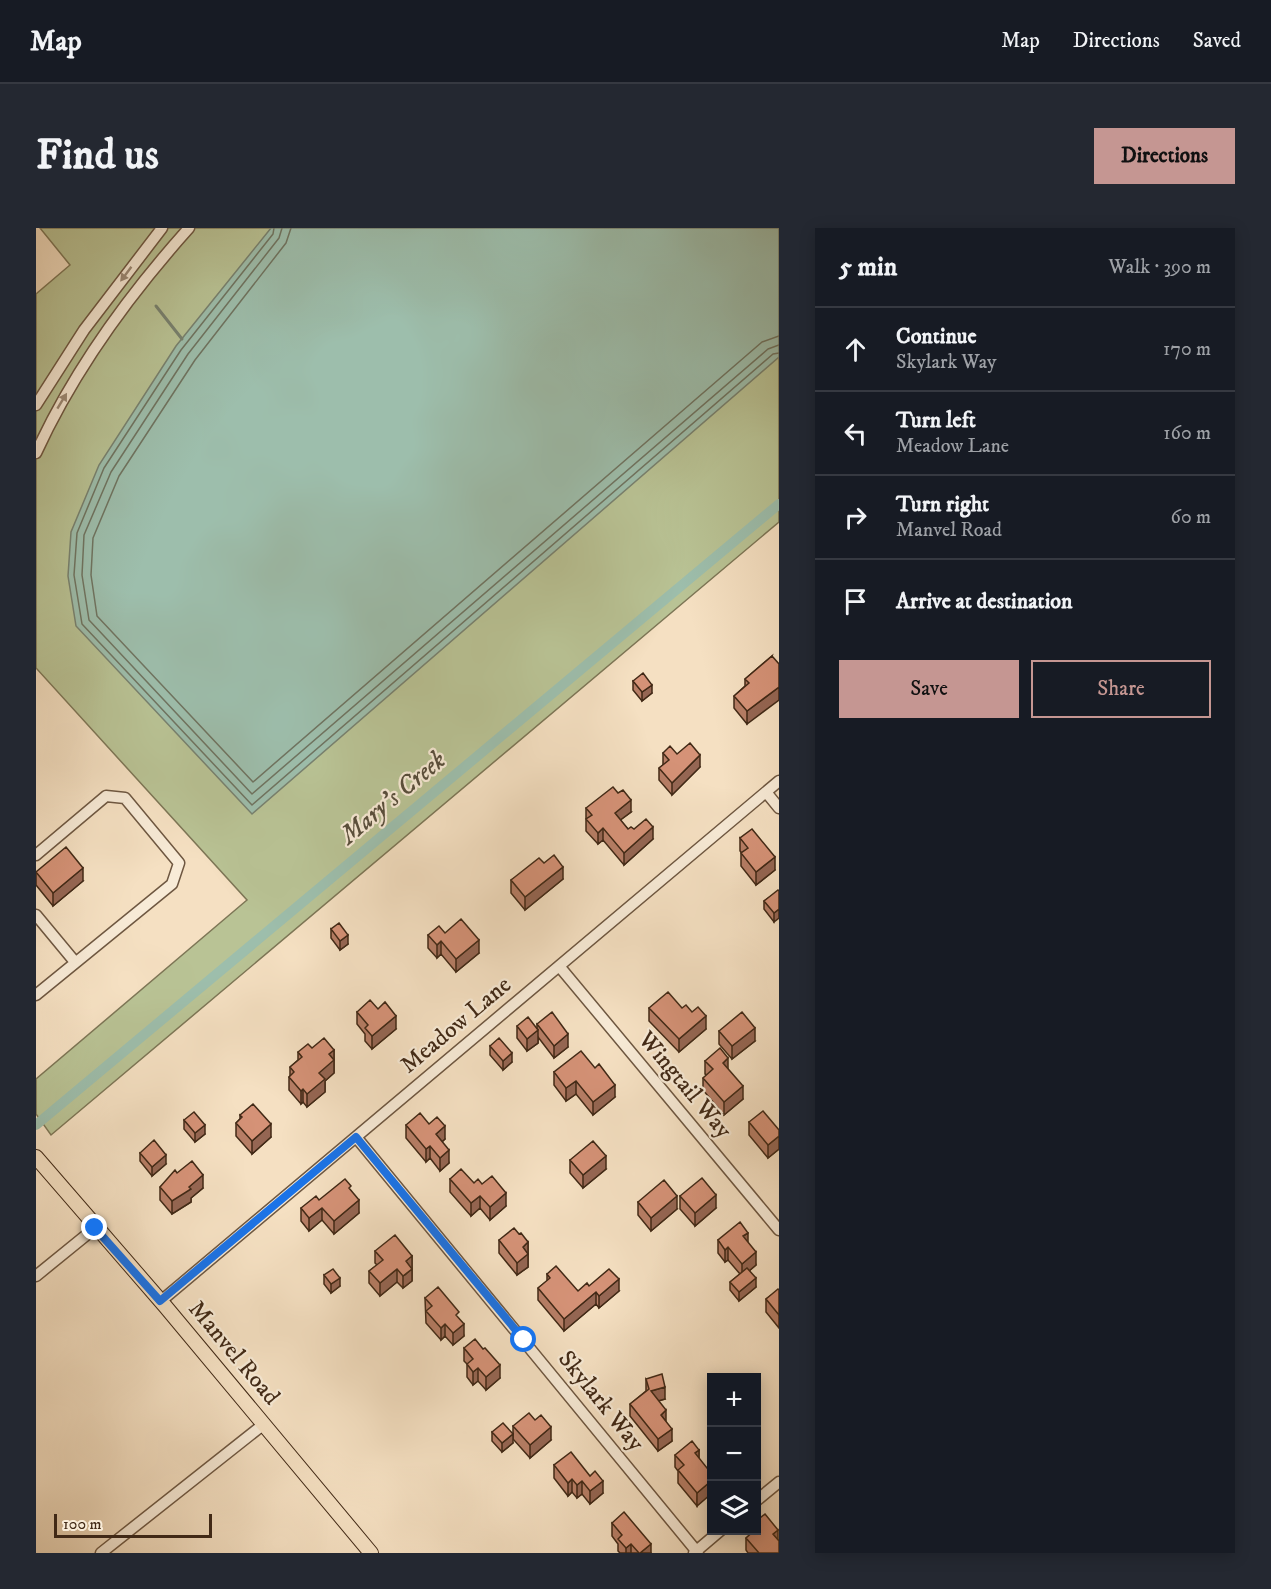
<!DOCTYPE html>
<meta charset="utf-8">
<style>
body{margin:0;font-family:"IM FELL DW Pica",serif;background:#242831;color:#f1f3f6}
.controls{position:absolute;right:18px;bottom:18px;display:grid;overflow:hidden;border-radius:0px;box-shadow:0 3px 15px #0003}
.controls button{width:54px;height:54px;display:grid;place-items:center;padding:0;border:0;border-bottom:2px solid #363941;background:#171b24;color:#f1f3f6;font:30px sans-serif}
.scale{position:absolute;left:18px;bottom:15px;width:158px;box-sizing:border-box;padding-left:6px;border:3px solid #412916;border-top:0;font-size:16px;line-height:21px;white-space:nowrap;color:#412916;-webkit-text-stroke:4px #f8ebd7;paint-order:stroke}
.stop{position:absolute;width:18px;height:18px;margin:-14px;border:4px solid #1a73e8;border-radius:50%;background:#fff}
.stop.end{background:#1a73e8;border-color:#fff;box-shadow:0 2px 6px #0008}
.list{margin:0;padding:0;list-style:none}
h2{display:flex;justify-content:space-between;align-items:center;height:78px;margin:0;padding:0 24px;font-size:26px}
h2 small{font-size:20px;font-weight:400;color:#9ea1a6}
.list li{display:grid;grid-template-columns:39px 1fr auto;gap:18px;align-items:center;box-sizing:border-box;height:84px;padding:0 24px;border-top:2px solid #363941}
.list b{display:block;font-size:22px;white-space:nowrap}
.list p{margin:0;font-size:20px;white-space:nowrap;color:#9ea1a6}
.list em{font-size:20px;font-style:normal;color:#9ea1a6}
.actions{display:flex;gap:12px;padding:18px 24px}
.actions a{flex:1;padding:14px 0;border:2px solid #c59692;border-radius:0px;text-align:center;font-size:21px;color:#c59692}
.actions .main{background:#c59692;color:#111}
.icon{flex:none;width:33px;height:33px;fill:none;stroke:currentColor;stroke-width:2;stroke-linecap:round;stroke-linejoin:round}
.map{position:relative;flex:none;width:743px;height:1325px;overflow:hidden;border-radius:0px}
header{display:flex;align-items:center;gap:36px;box-sizing:border-box;height:84px;padding:0 30px;background:#171b24;border-bottom:2px solid #363941}
header strong{font-size:28px}
nav{display:flex;gap:33px;margin-inline-start:auto;font-size:21px}
.intro{display:flex;align-items:center;justify-content:space-between;box-sizing:border-box;height:144px;padding:0 36px}
h1{margin:0;font-size:42px}
.button{padding:15px 27px;border-radius:0px;background:#c59692;color:#111;font-size:21px;font-weight:700}
main{display:flex;gap:36px;padding:0 36px}
aside{flex:1;background:#171b24;border-radius:0px;box-shadow:0 3px 15px #0003}
.map>svg:first-child{display:block}
</style>
<header>
<strong>Map</strong>
<nav><a>Map</a><a>Directions</a><a>Saved</a></nav>
</header>
<div class="intro"><h1>Find us</h1><a class="button">Directions</a></div>
<main>
<div class="map">
<svg width="743" height="1325" viewBox="0 0 743 1325">
<rect width="100%" height="100%" fill="#f5e0c2"/>
<filter id="stains"><feTurbulence type="fractalNoise" baseFrequency=".00333" numOctaves="4"/><feColorMatrix values="0 0 0 0 .2 0 0 0 0 .09 0 0 0 0 .02 0 0 0 .5 -.17"/></filter>
<radialGradient id="worn" r=".72"><stop offset=".6" stop-color="#630" stop-opacity="0"/><stop offset="1" stop-color="#630" stop-opacity=".3"/></radialGradient>
<path fill="#b9c395" stroke="#7d7656" stroke-width="1.5" d="M4 0H743V294L15 907 0 886V851L211 672 0 440V66L34 37Z"/>
<path fill="#9dbeac" stroke="#788270" stroke-width="1.5" d="M235 0H743V129L216 586 40 398 32 348 35 304 63 237 140 118Z"/>
<g fill="none" stroke-linecap="round" stroke-linejoin="round">
<path stroke="#6f7461" stroke-width="1.5" d="M238 0 237 6 145 122 68 240 41 305 38 347 46 396 216 577 737 126 743 125
M246 0 243 10 152 126 75 244 48 307 46 347 53 392 216 566 732 121 743 117
M255 0 250 15 159 132 83 248 57 310 55 347 61 388 217 554 726 114 743 108"/>
<path stroke="#788270" stroke-width="3" d="M120 78 146 111"/>
<path stroke="#9dbeac" stroke-width="10" d="M0 897 743 276"/>
<defs>
<path id="minor" d="M0 177 48 102 126 0
M0 225C38 142 92 68 153 0
M730 564 743 580
M0 627 70 568 89 570 143 635 136 656 0 767
M0 687 39 734
M523 738 743 1002
M320 909 662 1325
M0 1048 59 1000
M125 1073 743 553
M720 1273 743 1254
M65 1325 228 1196
M658 1325 685 1302"/>
<path id="major" d="M0 929 129 1078 335 1325"/>
</defs>
<use href="#minor" stroke="#6e5741" stroke-width="13"/>
<use href="#major" stroke="#412916" stroke-width="16"/>
<use href="#minor" stroke="#f8ebd7" stroke-width="10"/>
<use href="#major" stroke="#f5e0c2" stroke-width="14"/>
</g>
<path fill="#b77e66" stroke="#412916" stroke-width="1.5" d="M736 428 711 496 698 480V468L709 458V451Z
M597 453 616 465 606 473 597 462Z
M627 525 641 526 664 539 636 567 623 552V540L627 537Z
M550 580 595 584 584 592 592 601H598L617 611 588 637 567 612 562 616 550 603Z
M704 610 739 642 720 657 705 638V625H706L704 623Z
M508 635 527 651 489 682 475 665V652Z
M0 644 47 653 17 678 0 657Z
M743 663 738 694 728 681V673Z
M295 701 312 716 304 722 295 710Z
M409 705 443 725 420 744 405 726 401 730 392 720V707Z
M613 780H646L670 801 643 824 613 793Z
M321 784 360 801 336 821 329 813V806L321 796Z
M501 796 532 819 518 830 502 809V815L491 823 481 810V798L501 801Z
M683 803 719 813 696 831 683 816Z
M454 818 476 834 467 842 454 827Z
M276 820 298 822V845L289 853V864L271 879 267 874 265 876 253 862V849L254 848V839L262 832V824Z
M669 833 692 842 707 871 688 887 667 862V850L671 847 669 846Z
M518 844 579 869 557 887 540 866 530 873 518 857Z
M204 887 235 909 216 926 200 908V895L204 891Z
M148 892 169 906 159 914 148 901Z
M713 894 743 902V921L732 930 713 907Z
M393 896 409 911 406 914 413 935 404 943 394 930 390 934 370 910V897Z
M104 925 130 936 116 948 104 933Z
M534 932 570 941 547 960 534 945Z
M141 945 167 960 155 970V974L136 986 124 972V959Z
M414 951 446 956 470 978 454 992 444 980 435 988 414 964Z
M315 963 323 985 298 1006 286 992 273 1003 265 993V980Z
M644 968 680 980 659 998 644 981Z
M602 974 641 981 615 1003 602 987Z
M483 1006 492 1014V1039L481 1047 463 1025V1012Z
M682 1012 712 1015 720 1037 713 1043 720 1059 703 1073 694 1062V1054L704 1046 692 1032 689 1034 682 1025Z
M339 1023 376 1028V1053L367 1060 361 1054 344 1068 333 1055V1043L341 1037 339 1035Z
M511 1046 542 1063 553 1058 583 1063 563 1080 560 1076 528 1103 502 1072V1060L511 1053Z
M288 1047 304 1058 295 1065 288 1056Z
M743 1062V1100L730 1084V1071Z
M389 1070 423 1091 428 1108 417 1117 409 1108 405 1112 390 1095Z
M428 1120 464 1150 450 1162 442 1153 437 1157 431 1149V1136L428 1133Z
M610 1151 629 1171 622 1173 636 1213 622 1223 594 1188V1176L610 1163Z
M477 1198 515 1212 494 1230 477 1211Z
M456 1204 477 1215 466 1224 456 1213Z
M663 1222 661 1278 642 1255V1243L639 1239V1227Z
M518 1237 567 1265 554 1276 546 1266 541 1270 536 1264 532 1268 518 1250Z
M720 1293 742 1312 743 1325H712L710 1322V1310L717 1304V1302H720Z
M576 1295 615 1325H584L582 1323V1316L576 1308Z"/>
<path fill="#956653" stroke="#412916" stroke-width="1.5" d="M616 457V465L606 473V464Z
M743 459V472L711 496V483Z
M664 527V539L636 567V555Z
M595 572V584L579 596V585Z
M617 599V611L588 637V625Z
M567 600V612L562 616V605Z
M739 629V642L720 657V644Z
M527 639V651L489 682V669Z
M47 640V653L17 678V665Z
M743 681V690L738 694V685Z
M312 707V716L304 722V713Z
M443 712V725L420 744V731Z
M405 713V726L401 730V717Z
M360 788V801L336 821V808Z
M670 788V801L643 824V811Z
M719 800V813L696 831V818Z
M502 802V815L491 823V811Z
M532 806V819L518 830V818Z
M298 822V845L289 853V864L271 879V866L293 826Z
M476 825V834L467 842V833Z
M692 830V843L687 835Z
M540 853V866L530 873V860Z
M579 857V869L557 887V874Z
M707 858V871L688 887V874Z
M267 861V874L265 876V863Z
M235 896V909L216 926V913Z
M169 897V906L159 914V905Z
M409 898V911L400 919V906Z
M743 908V921L732 930V917Z
M394 918V930L390 934V921Z
M413 922V935L404 943V930Z
M130 927V936L116 948V939Z
M570 928V941L547 960V947Z
M167 947V960L155 970V974L136 986V973Z
M470 965V978L454 992V979Z
M680 967V980L659 998V985Z
M444 968V980L435 988V975Z
M641 968V981L615 1003V990Z
M323 972V985L298 1006V993Z
M286 980V992L273 1003V990Z
M712 1005V1017L707 1008Z
M492 1014V1039L481 1047V1035L487 1019Z
M692 1019V1032L689 1034V1022Z
M720 1024V1037L706 1049V1036Z
M376 1028V1040L370 1046V1033Z
M361 1041V1054L344 1068V1055Z
M376 1041V1053L367 1060V1048Z
M304 1050V1058L295 1065V1056Z
M720 1050V1059L703 1073V1064Z
M583 1051V1063L563 1080V1068Z
M560 1064V1076L528 1103V1091Z
M409 1096V1108L405 1112V1100Z
M428 1096V1108L417 1117V1105Z
M464 1137V1150L450 1162V1149Z
M442 1140V1153L437 1157V1144Z
M629 1159V1171L615 1175V1163Z
M630 1182V1194L625 1187Z
M515 1199V1212L494 1230V1217Z
M636 1201V1213L622 1223V1211Z
M477 1206V1215L466 1224V1215Z
M663 1222V1234L659 1225Z
M536 1251V1264L532 1268V1255Z
M546 1253V1266L541 1270V1257Z
M567 1253V1265L554 1276V1263Z
M675 1253V1266L661 1278V1265Z
M742 1302V1315L737 1306Z
M595 1316V1325H590V1320Z
M615 1316V1325H604Z"/>
<path fill="#d59277" stroke="#412916" stroke-width="1.5" d="M736 428 743 436V459L711 483 698 468 713 455 709 451Z
M607 445 616 457 606 464 597 453Z
M654 515 664 527 636 555 623 540 633 532 627 525 634 518 641 526Z
M577 559 582 565 587 562 595 572 579 585 592 601 595 599 598 601 610 591 617 599 588 625 567 600 562 605 550 591 556 587 550 580Z
M716 601 739 629 720 644 705 625 712 620 704 610Z
M30 619 47 640 17 665 0 644Z
M518 627 527 639 489 669 475 652 503 630 508 635Z
M742 662 743 663V681L738 685 728 673Z
M425 691 443 712 420 731 405 713 401 717 392 707 403 698 409 705Z
M303 695 312 707 304 713 295 701Z
M632 764 646 780 650 777 656 784 662 779 670 788 643 811 613 780Z
M334 772 342 781 349 774 360 788 336 808 329 800 332 797 321 784Z
M516 784 532 806 518 818 501 796Z
M706 784 719 800 696 818 683 803Z
M492 789 502 802 491 811 481 798Z
M288 810 298 822 293 826 298 832 283 845 289 851 271 866 267 861 265 863 253 849 258 844 254 839 266 829 262 824 272 816 276 820Z
M463 810 476 825 467 833 454 818Z
M684 820 692 830 687 835 707 858 688 874 667 850 677 841 669 833Z
M545 823 559 840 563 836 579 857 557 874 540 853 530 860 518 844Z
M217 876 235 896 216 913 200 895 206 889 204 887Z
M727 883 743 902V908L732 917 713 894Z
M158 884 169 897 159 905 148 892Z
M384 885 393 896 401 889 409 898 400 906 413 922 404 930 394 918 390 921 370 897Z
M118 912 130 927 116 939 104 925Z
M557 913 570 928 547 947 534 932Z
M156 933 167 947 153 959 155 961 136 973 124 959 139 942 141 945Z
M425 941 438 955 442 951 446 956 456 948 470 965 454 979 444 968 435 975 414 951Z
M666 950 680 967 659 985 644 968Z
M309 951 315 958 313 960 323 972 298 993 286 980 273 990 265 980 280 968 283 972Z
M628 952 641 968 615 990 602 974Z
M704 994 712 1005 707 1008 720 1024 706 1036 692 1019 689 1022 682 1012Z
M478 1000 483 1006 485 1005 492 1014 487 1019 492 1026 481 1035 463 1012Z
M359 1007 376 1028 370 1033 376 1041 367 1048 361 1041 344 1055 333 1043 347 1032 339 1023Z
M520 1038 542 1063 551 1055 553 1058 573 1041 583 1051 563 1068 560 1064 528 1091 502 1060 514 1050 511 1046Z
M711 1040 720 1050 703 1064 694 1054Z
M297 1041 304 1050 295 1056 288 1047Z
M402 1059 423 1084 420 1087 428 1096 417 1105 409 1096 405 1100 390 1083 396 1078 389 1070Z
M742 1061 743 1062V1087L730 1071Z
M439 1111 447 1121 449 1120 464 1137 450 1149 442 1140 437 1144 431 1136 437 1131 428 1120Z
M626 1146 629 1159 615 1163 630 1182 625 1187 636 1201 622 1211 594 1176 613 1161 610 1151Z
M493 1185 499 1192 505 1187 515 1199 494 1217 477 1198Z
M467 1195 477 1206 466 1215 456 1204Z
M656 1213 663 1222 659 1225 675 1245V1253L661 1265 642 1242 648 1237 639 1227Z
M535 1224 554 1248 559 1243 567 1253 554 1263 546 1253 541 1257 536 1251 532 1255 518 1237Z
M588 1284 615 1316 604 1325H603L595 1316 590 1320 582 1311 586 1307 576 1295Z
M729 1286 742 1302 737 1306 743 1313V1325H723L710 1310 719 1302H720L722 1300 720 1299V1293Z"/>
<defs><path id="oneway-solid" d="M-6-.8H1V-3.2L6.5 0L1 3.2V.8H-6Z" transform="scale(1.5)"/></defs>
<g fill="#9c8a76">
<use href="#oneway-solid" transform="translate(90 46) rotate(127)"/>
<use href="#oneway-solid" transform="translate(26 173) rotate(-59)"/>
</g>
<g fill="none" stroke-linecap="round" stroke-linejoin="round">
<path stroke="#1a73e8" stroke-width="8" d="M59 1000 124 1073 320 909 488 1112"/>
</g>
<g text-anchor="middle" dominant-baseline="central" stroke-width="4.5" stroke-linejoin="round" paint-order="stroke">
<g font-size="24" fill="#412916" stroke="#f8ebd7">
<text transform="translate(420 797) rotate(-40)">Meadow Lane</text>
<text transform="translate(649 857) rotate(50)">Wingtail Way</text>
<text transform="translate(198 1125) rotate(50)">Manvel Road</text>
<text transform="translate(565 1173) rotate(51)">Skylark Way</text>
</g>
<g font-size="26" font-style="italic" fill="#584e3c" stroke="#f8ebd7">
<text transform="translate(357 570) rotate(-40)">Mary's Creek</text>
</g>
</g>
<rect width="100%" height="100%" filter="url(#stains)"/>
<rect width="100%" height="100%" fill="url(#worn)"/>
</svg>
<div class="controls">
<button>+</button>
<button>−</button>
<button><svg class="icon" aria-label="layers" viewBox="0 0 24 24"><path d="M12 4l9 5-9 5-9-5zM3 14l9 5 9-5"/></svg></button>
</div>
<div class="scale">100 m</div>
<div class="stop" style="left:488px;top:1112px"></div>
<div class="stop end" style="left:59px;top:1000px"></div>
</div>
<aside>
<h2>5 min<small>Walk · 390 m</small></h2>
<ul class="list">
<li><svg class="icon" aria-label="ahead" viewBox="0 0 24 24"><path d="M12 20V5M6 11l6-6 6 6"/></svg><div><b>Continue</b><p>Skylark Way</p></div><em>170 m</em></li>
<li><svg class="icon" aria-label="left" viewBox="0 0 24 24"><path d="M17 20v-9H6M10 6l-5 5 5 5"/></svg><div><b>Turn left</b><p>Meadow Lane</p></div><em>160 m</em></li>
<li><svg class="icon" aria-label="right" viewBox="0 0 24 24"><path d="M7 20v-9h11M14 6l5 5-5 5"/></svg><div><b>Turn right</b><p>Manvel Road</p></div><em>60 m</em></li>
<li><svg class="icon" aria-label="arrive" viewBox="0 0 24 24"><path d="M6 21V4h12l-3 4 3 4H6"/></svg><div><b>Arrive at destination</b></div></li>
</ul>
<div class="actions"><a class="main">Save</a><a>Share</a></div>
</aside>
</main>
